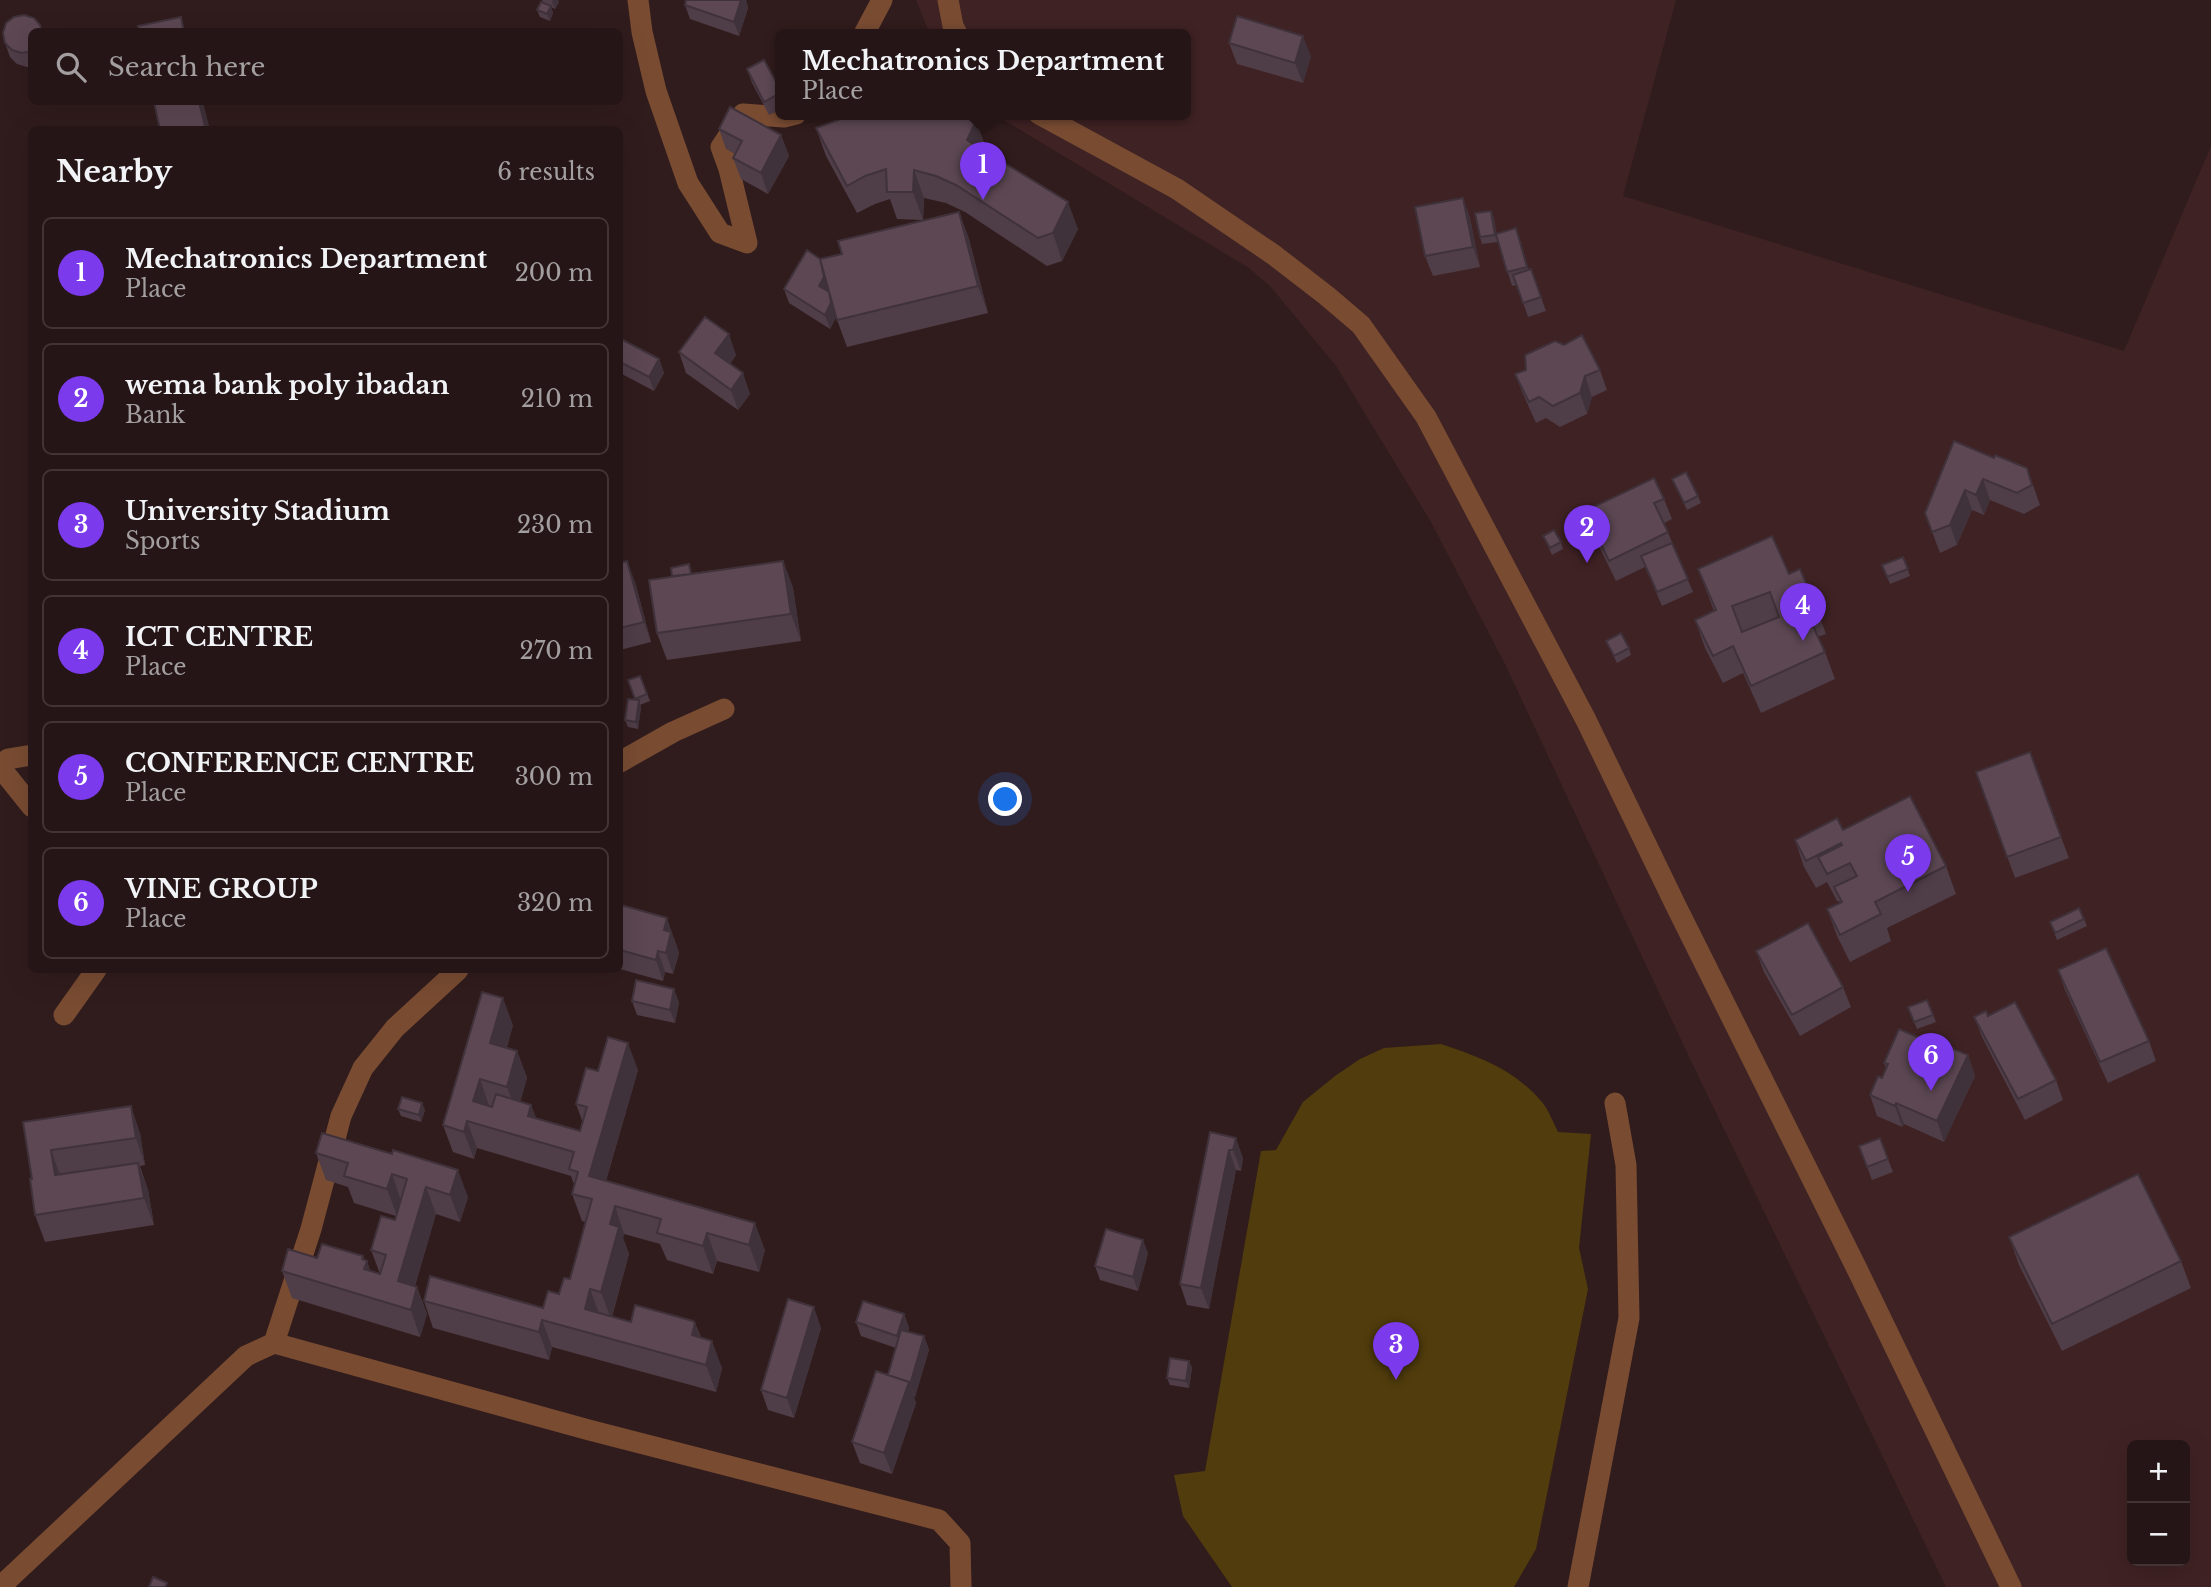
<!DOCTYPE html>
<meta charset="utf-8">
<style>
body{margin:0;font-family:"Libre Baskerville",serif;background:#2d1e1f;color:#f1f3f6}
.controls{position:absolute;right:21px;bottom:21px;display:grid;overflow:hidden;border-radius:10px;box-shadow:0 7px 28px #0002}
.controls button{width:63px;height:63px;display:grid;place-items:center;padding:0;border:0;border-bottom:2px solid #423435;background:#251516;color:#f1f3f6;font:35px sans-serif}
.you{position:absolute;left:1006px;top:800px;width:24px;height:24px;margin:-18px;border:5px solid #fff;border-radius:50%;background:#1a73e8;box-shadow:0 0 0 10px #1a73e833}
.badge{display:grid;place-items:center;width:46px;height:46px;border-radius:50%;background:#7c3aed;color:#fff;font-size:23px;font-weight:700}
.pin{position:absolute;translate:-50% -58px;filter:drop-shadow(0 2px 4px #0008)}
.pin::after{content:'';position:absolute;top:37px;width:24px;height:21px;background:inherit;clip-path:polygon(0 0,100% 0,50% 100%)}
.popup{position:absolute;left:775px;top:29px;width:416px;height:91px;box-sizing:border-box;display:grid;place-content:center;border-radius:10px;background:#251516;filter:drop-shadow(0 2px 5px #0005);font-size:23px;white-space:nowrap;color:#a39fa1}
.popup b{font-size:26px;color:#f1f3f6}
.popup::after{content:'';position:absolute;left:50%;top:100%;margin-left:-14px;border:14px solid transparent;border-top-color:#251516}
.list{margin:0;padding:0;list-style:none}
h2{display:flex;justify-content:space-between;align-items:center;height:91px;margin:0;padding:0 28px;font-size:30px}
h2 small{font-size:23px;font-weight:400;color:#a39fa1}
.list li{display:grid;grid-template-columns:46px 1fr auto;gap:21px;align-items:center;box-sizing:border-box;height:112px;margin:0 14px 14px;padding:0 14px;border:2px solid #423435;border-radius:10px}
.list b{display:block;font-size:26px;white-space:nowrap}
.list p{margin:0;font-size:23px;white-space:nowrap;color:#a39fa1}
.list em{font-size:23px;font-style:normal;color:#a39fa1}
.icon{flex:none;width:38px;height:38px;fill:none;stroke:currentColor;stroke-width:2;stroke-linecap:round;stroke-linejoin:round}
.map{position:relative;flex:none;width:2211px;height:1587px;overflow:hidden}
.search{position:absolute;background:#251516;box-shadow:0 7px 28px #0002;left:28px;top:28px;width:595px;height:77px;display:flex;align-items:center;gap:18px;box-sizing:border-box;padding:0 24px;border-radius:10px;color:#a39fa1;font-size:26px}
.panel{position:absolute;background:#251516;box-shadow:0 7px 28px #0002;left:28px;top:126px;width:595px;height:847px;border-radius:10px}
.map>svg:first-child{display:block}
</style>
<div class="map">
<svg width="2211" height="1587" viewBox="0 0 2211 1587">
<rect width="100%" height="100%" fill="#311c1d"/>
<path fill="#3f2224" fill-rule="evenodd" d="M916 0H1676L1623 196 2124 351 2211 146V1587H1946L1691 1061 1506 666 1431 522 1336 366 1271 287 1249 268 994 114H1186V34H930ZM2132 1445H2185V1561H2132Z"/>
<path fill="#503c0c" d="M1441 1044C1480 1057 1515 1070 1542 1102 1549 1111 1553 1122 1558 1132L1591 1134 1579 1248 1588 1289 1536 1549 1514 1587H1232L1183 1516 1174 1475 1205 1471 1261 1151 1276 1150 1303 1102 1335 1076 1360 1059 1384 1048Z"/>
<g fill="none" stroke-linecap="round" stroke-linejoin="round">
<path stroke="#794c32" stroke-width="21" d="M638 0 642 32 656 91 688 183 720 233 747 243 729 169 721 147 743 114 784 117 796 114
M948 0 953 26 957 34
M864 34 882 0
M1039 114 1177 189 1274 255 1327 296 1361 325 1426 417 1586 720 1676 906 1857 1269 2011 1587
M32 755 8 759 0 767 32 807
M620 762 673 732 724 709
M64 1015 96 970
M274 1343 311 1229 341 1116 363 1068 395 1028 458 970
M0 1587 246 1356 274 1343 589 1430 939 1520 960 1543 961 1587
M1578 1587 1629 1318 1626 1165 1615 1103"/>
</g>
<path fill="#4f3d47" d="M542 0H558L559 2 555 9 551 7 553 13 550 21 540 17 537 10 543 3Z
M686 0H746L748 8 739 36 690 19 685 5Z
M32 32V66L27 67 17 64 10 57 5 43Z
M1229 43 1311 56 1303 83 1237 64Z
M747 69 780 89V110L769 115 752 83Z
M976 121 986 148 985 151 1078 229 1062 261 1047 266 965 212 946 203 924 198 923 220 897 219 890 199 875 204 857 213 826 156 816 128Z
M719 129 781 135 789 156 768 194 741 179 733 158 735 154 726 149Z
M1463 198 1470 218 1480 267 1433 276 1425 256Z
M1491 211 1494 218 1496 234 1516 228 1529 270 1531 269 1546 311 1528 317 1517 285 1512 286 1498 242 1482 244 1480 237Z
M959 212 969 239 988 313 847 347 836 317 830 329 789 303 784 289 820 259 842 254Z
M620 342 659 359 664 373 654 391 620 373Z
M679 352 736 355 730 364 750 394 738 410 686 373Z
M1600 370 1607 390 1592 397 1587 414 1560 427 1546 418 1536 423 1523 394 1515 374Z
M1994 458 2027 468 2040 505 2024 514 1990 500 1984 515 1972 510 1957 545 1940 553 1925 513Z
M1672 479 1698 496 1701 503 1687 510Z
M1664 499 1672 519 1664 523 1693 592 1662 606 1645 567 1616 581 1592 532 1585 511Z
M1543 536 1561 542 1563 549 1552 555Z
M1903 557 1910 576 1890 584 1882 565Z
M783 561 793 588 801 641 667 660 657 633 692 573Z
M620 563 635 582 651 642 620 650Z
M1698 569 1789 574 1816 607 1826 634 1818 637 1825 652 1835 679 1761 713 1743 673 1723 683 1705 648 1695 620 1714 611Z
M1606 641 1629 648 1631 655 1617 663Z
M640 676 650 701 640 705 641 707 638 729 628 727 625 720 636 700Z
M1976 772 2061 837 2069 858 2015 878Z
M1843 830 1946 866 1956 894 1887 928 1891 941 1850 962 1837 936 1827 909 1840 903 1839 901H1837L1827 882 1816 888 1804 867 1795 840Z
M620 910 674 938 679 953 673 974 665 972 663 981 620 969Z
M2084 919 2087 926 2057 940 2050 922Z
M1756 951 1843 987 1851 1007 1800 1036 1764 972Z
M2058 970 2149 1041 2156 1061 2108 1083 2065 990Z
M1927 1000 1936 1022 1917 1029 1908 1007Z
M632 1001 679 1002 675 1023 637 1015Z
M1988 1016 2056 1080 2063 1100 2025 1120 1982 1037 1974 1017Z
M513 1025 507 1047 517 1051 527 1078 520 1101 531 1105 536 1118 580 1131 583 1123 576 1104 598 1071 638 1070 606 1181 765 1250 759 1272 717 1261 713 1274 667 1260 660 1244 624 1234 623 1238 629 1254 612 1317 631 1322 695 1323 701 1337 722 1368 716 1392 552 1347 549 1360 433 1328 424 1301 543 1308 559 1294 570 1279 586 1222 582 1221 572 1194 574 1184 571 1176 477 1148 474 1159 453 1152 443 1125Z
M1942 1048 1968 1055 1975 1076 1944 1142 1904 1124 1902 1127 1877 1116 1870 1095 1882 1078 1886 1068 1884 1063Z
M398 1109 425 1110 421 1122 401 1116Z
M23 1122 140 1133 145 1165 140 1166 148 1190 154 1225 45 1242 35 1215 32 1179Z
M1210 1132 1243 1158 1241 1171 1236 1170 1209 1309 1187 1305 1180 1284Z
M322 1133 468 1197 460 1222 436 1214 415 1286 417 1287 427 1314 420 1337 292 1298 282 1271 317 1258 364 1260 367 1261 370 1271 380 1274 371 1250 395 1220 396 1216 354 1203 348 1187 326 1180 316 1153Z
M1880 1138 1893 1172 1872 1180 1859 1146Z
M2009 1237 2181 1261 2191 1288 2062 1351 2019 1265Z
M1148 1253 1138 1291 1100 1280 1095 1266Z
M904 1314 909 1328 908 1332 924 1336 929 1350 914 1398 916 1403 892 1474 860 1463 852 1442 888 1375 896 1348 861 1336 856 1322Z
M821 1328 794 1418 768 1410 761 1390Z
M1189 1361 1192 1368 1189 1388 1170 1385 1167 1378Z"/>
<path fill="#40323a" d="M553 0H558L559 2 555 9 552 2Z
M741 0H746L748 8 739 36 734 22Z
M551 6 553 13 550 21 547 14Z
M1303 36 1311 56 1303 83 1295 63Z
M199 102H203L210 130H206Z
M976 121 986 148 977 167 967 140Z
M781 135 789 156 768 194 761 173Z
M914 170 924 198 923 220 913 192Z
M1463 198 1470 218 1480 267 1473 247Z
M1068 202 1078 229 1062 261 1053 233Z
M1491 211 1494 218 1498 242 1495 235Z
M959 212 969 239 988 313 978 286Z
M1516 228 1521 242 1532 281 1527 267Z
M824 277 829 290 824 300 819 286Z
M829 292 836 317 830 329 825 315Z
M729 334 736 355 723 374 715 353Z
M659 359 664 373 654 391 649 377Z
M743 373 750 394 738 410 731 390Z
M1585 376 1592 397 1587 414 1580 393Z
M1983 479 1990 500 1984 515 1976 495Z
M1965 490 1972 510 1957 545 1950 525Z
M627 561 635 582 651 642 644 622Z
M783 561 793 588 801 641 791 614Z
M639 700 641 707 638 729 636 722Z
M667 918 679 953 673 974 666 953 664 930Z
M658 951 665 972 663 981 656 960Z
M674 989 679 1002 675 1023 670 1010Z
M503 998 513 1025 500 1070 490 1043Z
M628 1043 638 1070 599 1204 589 1176Z
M517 1051 527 1078 517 1114 507 1087Z
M1968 1055 1975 1076 1944 1142 1937 1121Z
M480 1079 489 1106 473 1101Z
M422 1103 425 1110 421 1122 419 1115Z
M1896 1103 1904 1124 1902 1127 1895 1106Z
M531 1105 541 1132 538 1143 528 1116Z
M131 1106 140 1133 145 1165 136 1138Z
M467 1121 477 1148 474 1159 464 1132Z
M1236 1138 1243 1158 1241 1171 1233 1150Z
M51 1150 61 1178 55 1175Z
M1229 1150 1236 1170 1209 1309 1201 1288Z
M138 1163 148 1190 154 1225 144 1198Z
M458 1170 468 1197 460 1222 450 1195Z
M392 1174 401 1201 397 1216 387 1189Z
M426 1187 436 1214 408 1308 398 1281Z
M615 1206 624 1234 623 1238 629 1254 611 1319 601 1292 610 1224Z
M755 1223 765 1250 759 1272 749 1245Z
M707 1233 717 1261 713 1274 703 1246Z
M1143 1240 1148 1253 1138 1291 1133 1277Z
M363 1256 366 1264 367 1261 376 1288 364 1269 362 1259Z
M417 1287 427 1314 420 1337 411 1310Z
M590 1289 600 1316 585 1309Z
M814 1307 821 1328 794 1418 787 1398Z
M904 1314 909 1328 902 1349 897 1336Z
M542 1320 552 1347 549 1360 539 1332Z
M695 1323 705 1350 692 1335Z
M924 1336 929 1350 915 1398 910 1385Z
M712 1341 722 1368 716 1392 706 1365Z
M1189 1361 1192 1368 1189 1388 1186 1381Z
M909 1382 916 1403 892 1474 884 1453Z"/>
<path fill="#5c4753" stroke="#40323a" stroke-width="2" fill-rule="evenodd" d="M686 0H741L734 22 685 5Z
M541 2 551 6 547 14 537 10Z
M24 15 34 18 40 25 42 32H32V51L22 53 12 50 5 43 3 33 6 23 14 17Z
M1237 16 1303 36 1295 63 1229 43Z
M181 17 184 32H139L138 26Z
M764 60 780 89V93L764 102 747 69Z
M154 102H199L206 130H160Z
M730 107 781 135 761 173 733 158 742 141 719 129Z
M854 114H959L976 121 967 140 1068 202 1053 233 1038 238 956 185 936 176 914 170 913 192H887L886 169 865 176 847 186 816 128Z
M1463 198 1473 247 1425 256 1415 207Z
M1491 211 1495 235 1480 237 1475 213Z
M959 212 978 286 837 320 820 259 842 254 838 241Z
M1516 228 1527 267 1507 272 1496 234Z
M807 250 820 259 824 277 819 286 829 292 831 303 825 315 784 289Z
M1531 269 1541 297 1523 303 1513 275Z
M705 317 729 334 715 353 743 373 731 390 679 352Z
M1582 335 1600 370 1585 376 1580 393 1553 406 1539 397 1529 402 1515 374 1526 370 1525 355 1555 341 1564 345Z
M621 339 659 359 649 377 620 362V342Z
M1954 441 1994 458 1995 455 2027 468 2032 485 2017 493 1983 479 1976 495 1965 490 1950 525 1932 532 1925 513Z
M1686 472 1698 496 1684 503 1672 479Z
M1654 478 1664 499 1654 503 1668 532 1609 561 1585 511Z
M1554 530 1561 542 1550 548 1543 536Z
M1772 536 1789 574 1800 569 1816 607 1806 611 1825 652 1751 686 1733 646 1713 656 1695 620 1716 610 1698 569ZM1770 592 1779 617 1742 632 1732 606Z
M1672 543 1688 579 1657 592 1641 556Z
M1903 557 1908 569 1887 577 1882 565Z
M627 561 644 622 620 628V563Z
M783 561 791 614 657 633 649 580Z
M689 564 691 574 672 576 671 568Z
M1621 633 1629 648 1614 656 1606 641Z
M640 676 647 694 635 699 628 680Z
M628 699 639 700 636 722 625 720Z
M2030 752 2061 837 2007 857 1976 772Z
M1910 796 1946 866 1875 902 1881 914 1840 935 1827 909 1842 902 1834 887 1857 876 1850 863 1827 874 1818 857 1842 845 1841 843 1806 861 1795 840 1837 818 1843 830Z
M621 905 667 918 664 930 671 932 666 953 658 951 656 960 620 950V910Z
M2079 908 2084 919 2055 933 2050 922Z
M1808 923 1843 987 1792 1015 1756 951Z
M2106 948 2149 1041 2100 1062 2058 970Z
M636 980 674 989 670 1010 632 1001Z
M482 992 503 998 490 1043 517 1051 507 1087 480 1079 473 1101 492 1107 496 1094 531 1105 528 1116 580 1131 587 1107 576 1104 586 1068 598 1071 608 1037 628 1043 589 1176 755 1223 749 1245 707 1233 703 1246 657 1233 661 1219 615 1206 610 1224 619 1227 601 1292 590 1289 585 1309 631 1322 635 1305 693 1321 695 1323 692 1335 712 1341 706 1365 542 1320 539 1332 424 1301 430 1276 543 1308 548 1291 559 1294 564 1278 570 1279 592 1199 572 1194 578 1172 569 1169 574 1152 467 1121 464 1132 443 1125Z
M1927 1000 1933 1015 1914 1022 1908 1007Z
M2015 1002 2056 1080 2018 1099 1974 1017 1986 1011 1988 1016Z
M1899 1029 1942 1048 1944 1045 1968 1055 1937 1121 1896 1103 1895 1106 1870 1095 1878 1076 1882 1078 1888 1064 1884 1063Z
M402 1097 422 1103 419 1115 398 1109Z
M131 1106 136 1138 51 1150 55 1175 138 1163 144 1198 35 1215 30 1179H32L23 1122Z
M1210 1132 1236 1138 1233 1150H1229L1201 1288 1180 1284Z
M322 1133 392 1154 393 1150 458 1170 450 1195 426 1187 398 1281 417 1287 411 1310 282 1271 288 1249 317 1258 322 1244 363 1256 362 1259 367 1261 364 1269 380 1274 386 1255 371 1250 381 1216 395 1220 407 1179 392 1174 387 1189 344 1176 348 1163 316 1153Z
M1880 1138 1888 1159 1867 1167 1859 1146Z
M2138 1174 2181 1261 2052 1324 2009 1237Z
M1106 1229 1143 1240 1133 1277 1095 1266Z
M788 1299 814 1307 787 1398 761 1390Z
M863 1301 904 1314 897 1336 856 1322Z
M901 1330 924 1336 910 1385 909 1382 888 1375Z
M1170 1358 1189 1361 1186 1381 1167 1378Z
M876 1371 909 1382 884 1453 852 1442Z
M153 1577 167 1583 165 1587H149Z"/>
</svg>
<div class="controls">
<button>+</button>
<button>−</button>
</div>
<div class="you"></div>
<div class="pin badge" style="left:983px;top:200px">1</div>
<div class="popup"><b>Mechatronics Department</b>Place</div>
<div class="pin badge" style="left:1587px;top:563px">2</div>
<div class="pin badge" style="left:1396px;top:1380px">3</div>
<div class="pin badge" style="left:1803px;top:641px">4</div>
<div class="pin badge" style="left:1908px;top:892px">5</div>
<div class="pin badge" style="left:1931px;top:1091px">6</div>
<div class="search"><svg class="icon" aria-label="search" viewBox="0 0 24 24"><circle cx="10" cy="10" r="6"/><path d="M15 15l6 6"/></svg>Search here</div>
<section class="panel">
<h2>Nearby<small>6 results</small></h2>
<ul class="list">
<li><span class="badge">1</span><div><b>Mechatronics Department</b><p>Place</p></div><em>200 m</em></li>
<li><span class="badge">2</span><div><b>wema bank poly ibadan</b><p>Bank</p></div><em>210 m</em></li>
<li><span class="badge">3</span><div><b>University Stadium</b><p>Sports</p></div><em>230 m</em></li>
<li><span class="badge">4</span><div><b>ICT CENTRE</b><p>Place</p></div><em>270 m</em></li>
<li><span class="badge">5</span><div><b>CONFERENCE CENTRE</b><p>Place</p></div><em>300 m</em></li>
<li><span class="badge">6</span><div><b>VINE GROUP</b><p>Place</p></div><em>320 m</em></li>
</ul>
</section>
</div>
